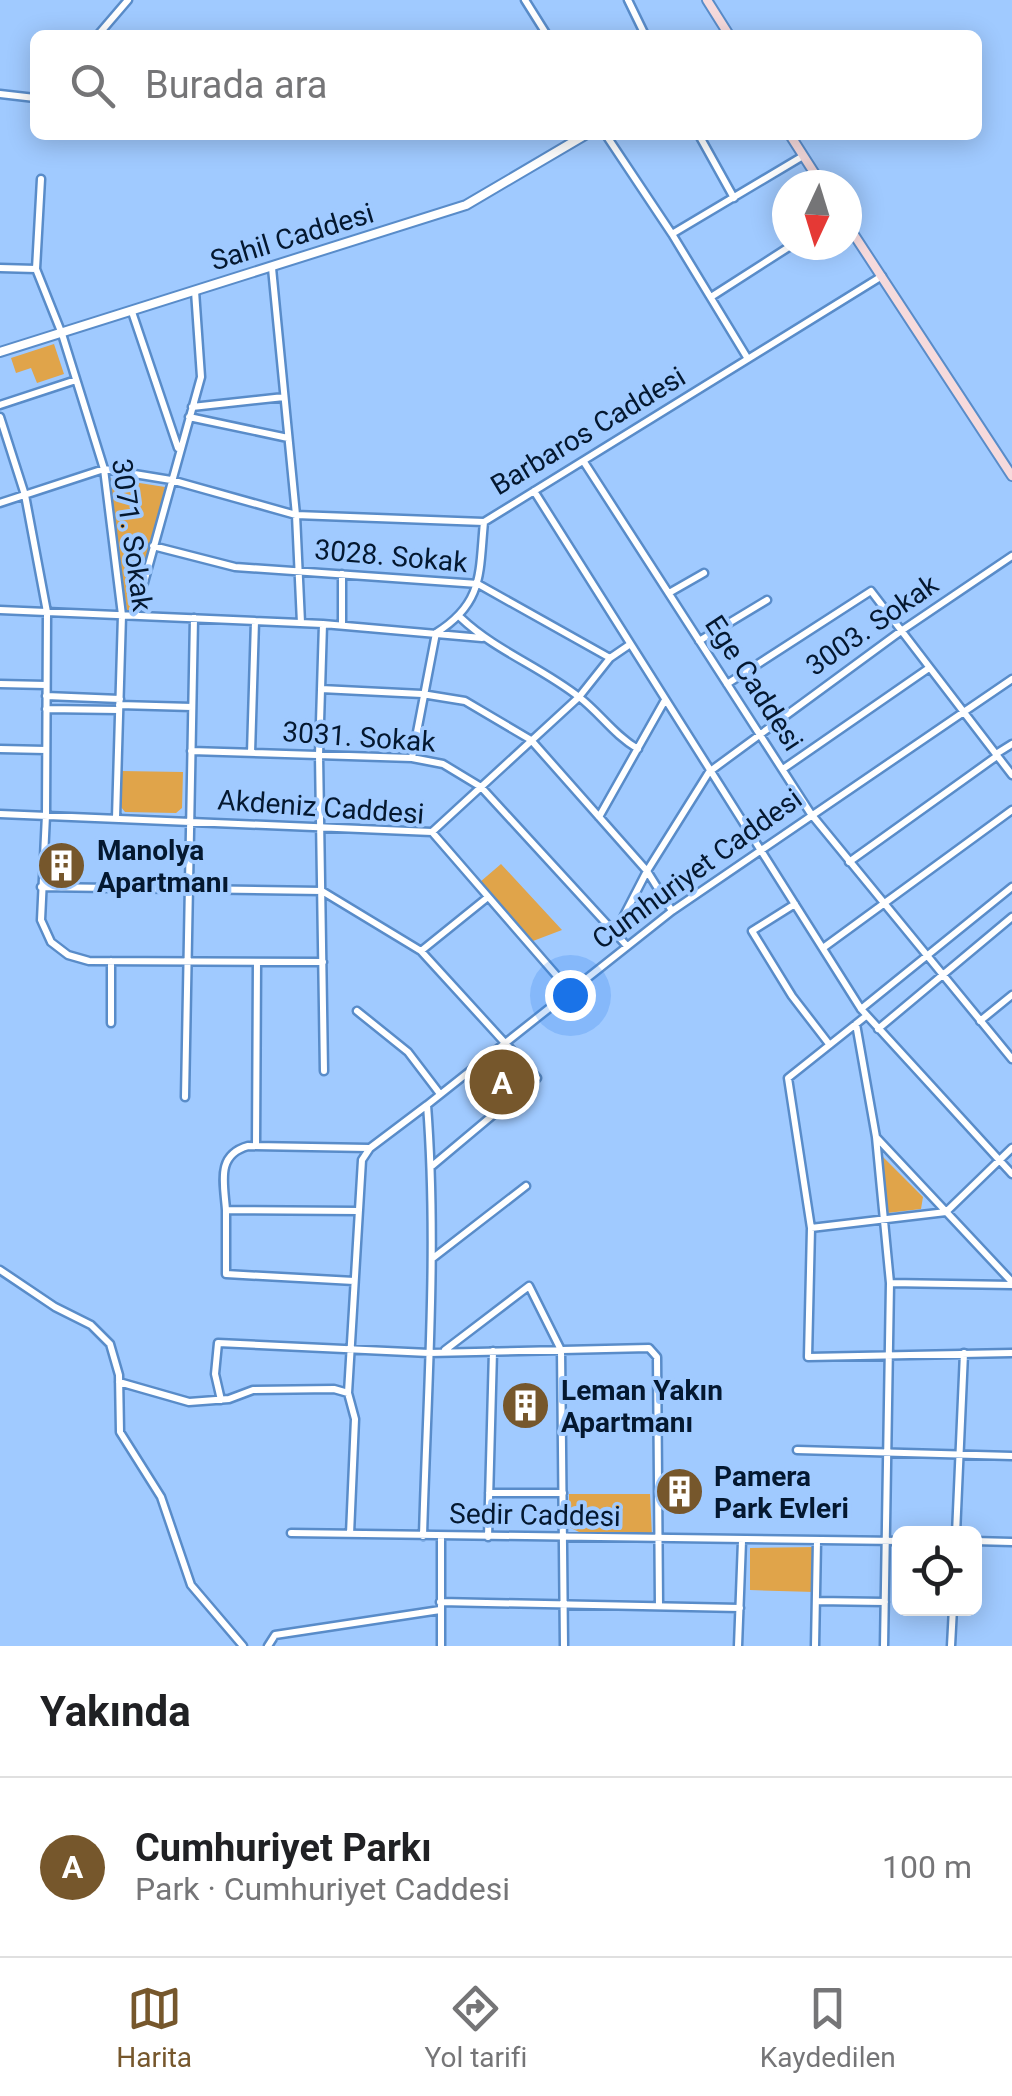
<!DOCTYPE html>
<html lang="tr">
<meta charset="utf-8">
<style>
body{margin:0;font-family:Roboto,sans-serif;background:#f2f2f2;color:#202124}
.controls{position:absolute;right:30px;bottom:30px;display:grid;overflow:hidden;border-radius:15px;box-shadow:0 5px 25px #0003}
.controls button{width:90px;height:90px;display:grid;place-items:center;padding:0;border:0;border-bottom:2px solid #e0e0e0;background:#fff;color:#202124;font:50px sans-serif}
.compass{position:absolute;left:772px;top:170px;width:90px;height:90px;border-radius:50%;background:#fff;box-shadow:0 5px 25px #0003;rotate:184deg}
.you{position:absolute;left:570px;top:995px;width:35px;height:35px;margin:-25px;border:8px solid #fff;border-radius:50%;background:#1a73e8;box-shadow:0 0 0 15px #1a73e833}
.badge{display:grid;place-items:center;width:65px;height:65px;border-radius:50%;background:#76572c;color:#fff;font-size:32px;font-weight:700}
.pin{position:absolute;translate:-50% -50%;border:5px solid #fff;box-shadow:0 2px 10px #0006}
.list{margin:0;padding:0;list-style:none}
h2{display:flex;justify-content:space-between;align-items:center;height:130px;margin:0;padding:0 40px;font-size:42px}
h2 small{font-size:32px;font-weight:400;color:#757577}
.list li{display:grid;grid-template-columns:65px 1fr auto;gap:30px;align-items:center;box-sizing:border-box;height:180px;padding:0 40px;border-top:2px solid #e0e0e0}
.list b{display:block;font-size:38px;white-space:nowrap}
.list p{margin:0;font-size:32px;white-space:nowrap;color:#757577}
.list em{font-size:32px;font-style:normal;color:#757577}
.icon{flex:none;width:55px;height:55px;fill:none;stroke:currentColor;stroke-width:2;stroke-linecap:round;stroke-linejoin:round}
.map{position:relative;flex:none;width:1012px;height:1646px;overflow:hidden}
.search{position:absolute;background:#fff;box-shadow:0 5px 25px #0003;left:30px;right:30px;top:30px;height:110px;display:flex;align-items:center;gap:25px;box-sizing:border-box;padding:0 35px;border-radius:15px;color:#757577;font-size:38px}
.sheet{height:310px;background:#fff}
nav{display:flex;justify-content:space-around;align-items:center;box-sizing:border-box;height:140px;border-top:2px solid #e0e0e0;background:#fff;font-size:28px;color:#757577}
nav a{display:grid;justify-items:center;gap:5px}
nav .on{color:#76572c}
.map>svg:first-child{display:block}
</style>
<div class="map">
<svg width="1012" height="1646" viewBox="0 0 1012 1646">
<rect width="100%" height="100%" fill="#a0caff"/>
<path fill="#e0a44a" d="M54 344 64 374 37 383 31 368 16 373 11 358Z
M108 478 165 487 135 612 127 611Z
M121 771 183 772 182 808 176 813 125 812 121 807Z
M501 864 562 930 533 941 480 882Z
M508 1056 529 1081 496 1109 474 1083Z
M881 1155 923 1197 921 1209 887 1213Z
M569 1494H650L652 1536 585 1535 569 1527Z
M816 1547 814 1592 750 1590V1548Z"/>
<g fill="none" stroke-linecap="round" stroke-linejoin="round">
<defs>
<path id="minor" d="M525 0 547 35
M628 0 645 35
M98 35 128 0
M0 94 35 98
M606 135 672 234 748 359
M699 135 734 198
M41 179 36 269 62 334 104 469 122 615 116 818
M672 234 803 156
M0 268 36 269
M272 268 296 515 301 623
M711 297 792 245
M132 312 178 448
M0 405 76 380
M192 407 284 397
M0 417 25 495 47 612 46 815 41 920 51 942 68 955 89 961 323 962
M189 417 288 438
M584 462 811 814 1012 1059
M534 491 861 1009 1012 1174
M0 503 104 469 171 480 296 515 484 522 882 276
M153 546 235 567 478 584 610 658
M669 593 704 573
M0 610 323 624 482 638
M135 615 201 377 195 291
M461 618C496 651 541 667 579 697 600 713 614 735 638 749
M323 624 319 755 324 1071
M342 625V574
M699 641 767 600
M0 684 46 685
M727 684 871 591 1012 775
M321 689 422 694 465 701 531 740 647 871 672 911
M46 696 120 699
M119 705 192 707
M46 709 119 710
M0 749 46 750
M191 751 412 758 443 764 481 787 627 946
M251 753 255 621
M996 754 1012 744
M412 758 436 633C484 603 479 573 484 522
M783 769 929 668
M0 814 432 832 570 991
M599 817 665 700
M432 832 579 697 610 658 629 645
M849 862 997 756
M41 887 322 891 421 951 537 1078 432 1166
M795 904 752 931 792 996 829 1044
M615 933 647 871 709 772 901 631 1012 556
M823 948 1012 810
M421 951 488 897
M111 961V1023
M861 1009 1012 887
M357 1011 408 1052 440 1094
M866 1016 788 1078 811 1228 808 1357 1012 1353
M980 1021 1012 995
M856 1024 876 1137 890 1283 884 1646
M878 1029 1012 917
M185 1097 194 618
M877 1138 1012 1282
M256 1146 257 962
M226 1210C224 1182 216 1155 248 1146L369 1148
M811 1228 946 1212 1012 1148
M433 1258 526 1186
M0 1270 55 1307 91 1325 110 1344 119 1375 120 1432 161 1497 191 1585 243 1646
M354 1281 226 1274V1210L359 1211
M890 1283 1012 1285
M445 1350 529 1286 561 1350 564 1646
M119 1382 189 1402 229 1399 253 1390 334 1389 348 1393
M221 1400 215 1374 218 1343 429 1353 649 1348 657 1357 659 1606
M797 1450 1012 1456
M489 1493H563
M291 1533 900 1541
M350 1534 355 1419 348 1393 362 1160 370 1148 427 1105
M956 1534 964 1353
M423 1536C427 1392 438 1248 427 1105L672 911 1012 679
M441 1536V1646
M488 1537 493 1351
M974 1541 1012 1542
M816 1601 885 1602
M440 1602 740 1608
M268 1646 275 1635 440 1610
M738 1646 742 1541
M815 1646 817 1541
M951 1646 953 1608"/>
<path id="tertiary" d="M0 352 466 205 585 135"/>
<path id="secondary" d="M707 0 729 35
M790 135 822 185
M847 224 1012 476"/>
</defs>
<use href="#minor" stroke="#598cc9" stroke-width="11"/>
<use href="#tertiary" stroke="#598cc9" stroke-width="12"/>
<use href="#secondary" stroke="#598cc9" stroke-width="12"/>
<use href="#minor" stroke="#fff" stroke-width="6"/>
<use href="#tertiary" stroke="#fff" stroke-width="8"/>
<use href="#secondary" stroke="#f6dadc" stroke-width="8"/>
</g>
<defs>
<symbol id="building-disc" viewBox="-11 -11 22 22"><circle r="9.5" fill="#76572c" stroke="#a0caff"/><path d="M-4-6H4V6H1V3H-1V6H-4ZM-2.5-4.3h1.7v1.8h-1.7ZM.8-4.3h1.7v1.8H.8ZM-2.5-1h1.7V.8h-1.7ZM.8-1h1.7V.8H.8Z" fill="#fff"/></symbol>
</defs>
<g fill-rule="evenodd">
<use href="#building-disc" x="34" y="838" width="55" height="55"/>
<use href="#building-disc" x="498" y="1378" width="55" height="55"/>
<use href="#building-disc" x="652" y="1464" width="55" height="55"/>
</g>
<g text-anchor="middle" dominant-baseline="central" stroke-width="8" stroke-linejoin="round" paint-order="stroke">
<g font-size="28" fill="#041830" stroke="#a0caff">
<text transform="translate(292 237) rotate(-17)">Sahil Caddesi</text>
<text transform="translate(588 431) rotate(-31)">Barbaros Caddesi</text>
<text transform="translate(132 535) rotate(82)">3071. Sokak</text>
<text transform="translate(391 556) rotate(5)">3028. Sokak</text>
<text transform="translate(872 625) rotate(-35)">3003. Sokak</text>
<text transform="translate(754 683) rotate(57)">Ege Caddesi</text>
<text transform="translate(359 737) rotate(4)">3031. Sokak</text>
<text transform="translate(321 807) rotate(4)">Akdeniz Caddesi</text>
<text transform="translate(697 869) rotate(-36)">Cumhuriyet Caddesi</text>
<text transform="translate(535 1515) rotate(1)">Sedir Caddesi</text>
</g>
<g font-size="28" font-weight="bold" fill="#041830" stroke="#a0caff" text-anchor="start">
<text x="97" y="850">Manolya<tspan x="97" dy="32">Apartmanı</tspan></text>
<text x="561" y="1390">Leman Yakın<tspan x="561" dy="32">Apartmanı</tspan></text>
<text x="714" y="1476">Pamera<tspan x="714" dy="32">Park Evleri</tspan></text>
</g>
</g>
</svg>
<div class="controls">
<button><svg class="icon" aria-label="locate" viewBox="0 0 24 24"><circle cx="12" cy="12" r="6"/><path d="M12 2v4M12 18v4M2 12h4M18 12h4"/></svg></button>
</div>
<svg class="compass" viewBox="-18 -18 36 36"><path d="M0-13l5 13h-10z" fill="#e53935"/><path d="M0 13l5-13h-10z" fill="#757577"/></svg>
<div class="you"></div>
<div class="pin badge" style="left:502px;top:1082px">A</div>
<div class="search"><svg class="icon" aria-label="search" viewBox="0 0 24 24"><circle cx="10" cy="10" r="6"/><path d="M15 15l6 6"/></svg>Burada ara</div>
</div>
<section class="sheet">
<h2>Yakında<small></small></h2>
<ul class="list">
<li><span class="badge">A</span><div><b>Cumhuriyet Parkı</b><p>Park · Cumhuriyet Caddesi</p></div><em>100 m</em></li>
</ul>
</section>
<nav>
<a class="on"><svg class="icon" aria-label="map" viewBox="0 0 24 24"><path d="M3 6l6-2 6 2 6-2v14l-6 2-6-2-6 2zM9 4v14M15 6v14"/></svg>Harita</a>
<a><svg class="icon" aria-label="directions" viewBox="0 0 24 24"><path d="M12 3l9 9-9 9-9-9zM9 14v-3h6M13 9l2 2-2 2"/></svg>Yol tarifi</a>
<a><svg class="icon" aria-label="saved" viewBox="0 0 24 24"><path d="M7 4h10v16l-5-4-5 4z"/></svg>Kaydedilen</a>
</nav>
